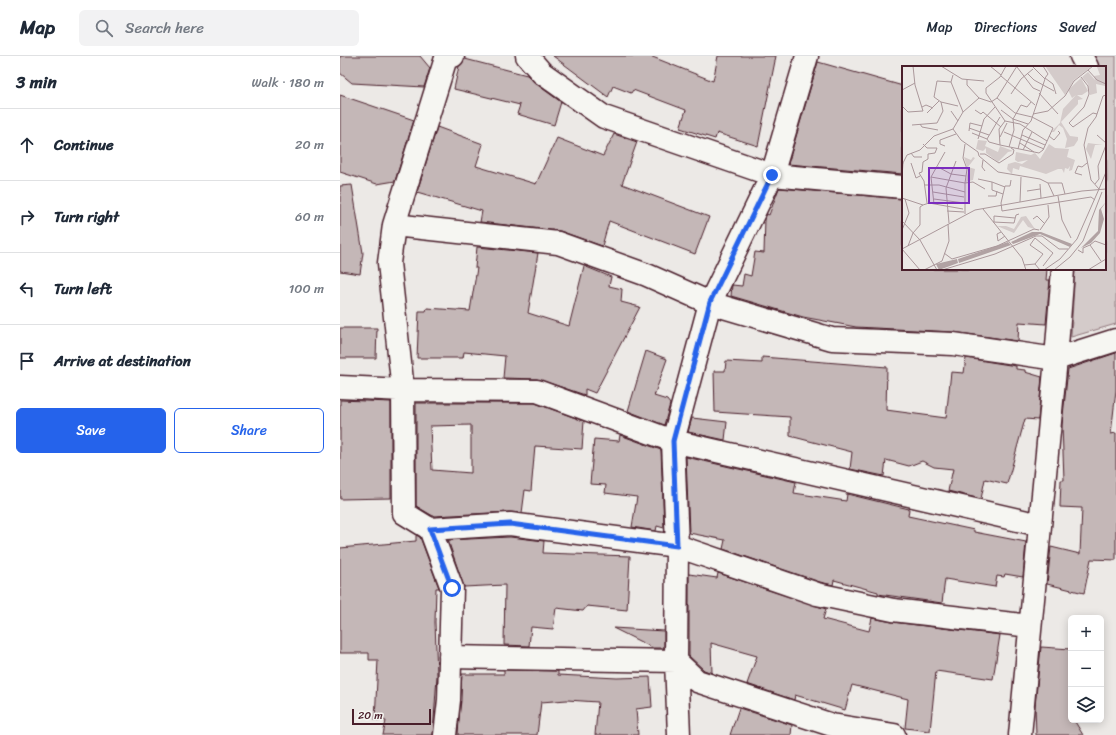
<!DOCTYPE html>
<meta charset="utf-8">
<style>
body{margin:0;font-family:Sriracha,sans-serif;background:#f2f2f3;color:#1f2937}
.controls{position:absolute;right:12px;bottom:12px;display:grid;overflow:hidden;border-radius:6px;box-shadow:0 2px 10px #0003}
.controls button{width:36px;height:36px;display:grid;place-items:center;padding:0;border:0;border-bottom:1px solid #e0e1e3;background:#fff;color:#1f2937;font:20px sans-serif}
.scale{position:absolute;left:12px;bottom:10px;width:79px;box-sizing:border-box;padding-left:4px;border:2px solid #4a1f2b;border-top:0;font-size:11px;line-height:14px;white-space:nowrap;color:#4a1f2b;-webkit-text-stroke:3px #f6f6f2;paint-order:stroke}
.stop{position:absolute;width:12px;height:12px;margin:-9px;border:3px solid #2563eb;border-radius:50%;background:#fff}
.stop.end{background:#2563eb;border-color:#fff;box-shadow:0 1px 4px #0008}
.list{margin:0;padding:0;list-style:none}
h2{display:flex;justify-content:space-between;align-items:center;height:52px;margin:0;padding:0 16px;font-size:17px}
h2 small{font-size:13px;font-weight:400;color:#747a83}
.list li{display:grid;grid-template-columns:26px 1fr auto;gap:12px;align-items:center;box-sizing:border-box;height:72px;padding:0 16px;border-top:1px solid #e0e1e3}
.list b{display:block;font-size:15px;white-space:nowrap}
.list em{font-size:13px;font-style:normal;color:#747a83}
.actions{display:flex;gap:8px;padding:12px 16px}
.actions a{flex:1;padding:9px 0;border:1px solid #2563eb;border-radius:6px;text-align:center;font-size:14px;color:#2563eb}
.actions .main{background:#2563eb;color:#fff}
.icon{flex:none;width:22px;height:22px;fill:none;stroke:currentColor;stroke-width:2;stroke-linecap:round;stroke-linejoin:round}
.map{position:relative;flex:none;width:776px;height:679px;overflow:hidden}
header{display:flex;align-items:center;gap:24px;box-sizing:border-box;height:56px;padding:0 20px;background:#fff;border-bottom:1px solid #e0e1e3}
header strong{font-size:19px}
nav{display:flex;gap:22px;margin-inline-start:auto;font-size:14px}
.search{width:280px;height:36px;background:#f2f2f3;display:flex;align-items:center;gap:10px;box-sizing:border-box;padding:0 14px;border-radius:6px;color:#747a83;font-size:15px}
main{display:flex}
aside{flex:1;background:#fff}
.map>svg:first-child{display:block}
</style>
<header>
<strong>Map</strong>
<div class="search"><svg class="icon" aria-label="search" viewBox="0 0 24 24"><circle cx="10" cy="10" r="6"/><path d="M15 15l6 6"/></svg>Search here</div>
<nav><a>Map</a><a>Directions</a><a>Saved</a></nav>
</header>
<main>
<aside>
<h2>3 min<small>Walk · 180 m</small></h2>
<ul class="list">
<li><svg class="icon" aria-label="ahead" viewBox="0 0 24 24"><path d="M12 20V5M6 11l6-6 6 6"/></svg><div><b>Continue</b></div><em>20 m</em></li>
<li><svg class="icon" aria-label="right" viewBox="0 0 24 24"><path d="M7 20v-9h11M14 6l5 5-5 5"/></svg><div><b>Turn right</b></div><em>60 m</em></li>
<li><svg class="icon" aria-label="left" viewBox="0 0 24 24"><path d="M17 20v-9H6M10 6l-5 5 5 5"/></svg><div><b>Turn left</b></div><em>100 m</em></li>
<li><svg class="icon" aria-label="arrive" viewBox="0 0 24 24"><path d="M6 21V4h12l-3 4 3 4H6"/></svg><div><b>Arrive at destination</b></div></li>
</ul>
<div class="actions"><a class="main">Save</a><a>Share</a></div>
</aside>
<div class="map">
<svg width="776" height="679" viewBox="0 0 776 679">
<rect width="100%" height="100%" fill="#ece9e6"/>
<filter id="ink" filterUnits="userSpaceOnUse"><feTurbulence type="fractalNoise" baseFrequency=".025" numOctaves="2"/><feDisplacementMap in="SourceGraphic" scale="8" xChannelSelector="R" yChannelSelector="G"/><feConvolveMatrix kernelMatrix="1 2 1 2 8 2 1 2 1" color-interpolation-filters="sRGB"/></filter>
<g filter="url(#ink)">
<path fill="#d4cbca" stroke="#8f757a" d="M750 0H776V268L731 281 735 213H765V129L767 126 765 11H753Z"/>
<path fill="#c4b7b7" stroke="#4a1f2b" fill-rule="evenodd" d="M0 0H80L90 12 84 31 12 27 0 17Z
M213 0H310L373 25 378 0H436L418 90 377 77 375 83 340 72 346 54 293 34 291 37 273 30 268 41Z
M125 3 187 19 195 27 221 46 214 69 177 58 180 49 114 33 119 10Z
M478 6 563 30V118L448 108Z
M0 39 74 64 55 125 37 128 0 116Z
M97 71 143 88 136 110 196 128 217 82 263 100 274 78 297 86 282 128 369 161 355 198 269 165 262 190 220 175 140 166 142 155 77 136Z
M12 129 23 197 20 218 0 215V130Z
M439 132 563 143V213H707L706 224H710L706 268 679 266 678 285 614 276 516 271 463 261 391 240 392 229 402 230 404 218 411 220 415 196 424 197 425 162 427 158 429 159Z
M137 191 198 197 188 257 229 270 244 210 271 221 269 230 282 233 281 246 300 251 255 337 245 333V339L197 323 163 322 165 300 124 296 123 302H77L79 255H86L87 252 130 255 137 212H135Z
M0 272H37L36 302H0Z
M306 295 327 303 314 340 327 344 330 348 324 369 288 355Z
M776 297V334L771 378 776 377V504L751 503 744 537 707 528 711 491 740 498 742 452 720 451 721 424H724L722 369 728 313Z
M422 301 547 311 546 354 606 362 611 316 624 317 626 302 676 310V313L685 314V316L702 321 698 364 685 363 667 428 645 423 641 443 608 435 613 413 594 411 582 405 569 410 546 404 544 420 510 413 512 396 450 380V361L375 356 374 315H385L386 305 422 307Z
M0 344 51 346V442L0 443Z
M76 347H195L244 365 242 393 195 390 191 435 185 434 182 457 169 456 93 460 76 450ZM131 369V417L92 414 90 370Z
M352 362 387 366 385 384 348 376Z
M280 379 321 394 324 472 317 470 316 475 292 471 297 441 265 437 266 429 250 428 254 383 279 385Z
M346 401 456 426 454 437 506 445 507 438 569 453 568 460 634 474V476L686 486 683 521 665 518 664 521 657 520 655 531 605 523 602 547 538 538V536L494 524 493 529 480 526 383 493 385 484 349 477Z
M76 479 80 481 99 532H96L95 566 97 619 93 679H43L46 665 35 664 38 604H29V597H0V492L76 485Z
M170 481 204 485 203 497 290 500 287 554 247 550 243 555 216 552 213 573 191 571 189 590 164 589 165 529 124 531 108 484Z
M378 517 486 553 483 563 529 575 532 562 552 566 660 579 653 623 596 615 590 675 565 672 568 643 512 629 505 654 455 639 454 644 407 628 417 600 371 587 372 617 364 614 349 600V518L377 522Z
M273 572 324 575V592H313Z
M701 591 731 593V664H734L743 679H696L695 650Z
M164 614 218 615V619L277 622 310 621 312 651 296 653 298 679H255L258 646 227 644 201 646 197 679H118L122 618H164Z
M399 652 452 669 451 679H390Z"/>
<g fill="none" stroke-linecap="round" stroke-linejoin="round">
<defs>
<path id="minor" d="M113 0 106 2 54 169 49 207 63 334 64 457 90 473 170 468 337 490 477 538 553 554 690 570
M187 0 202 17 264 61 432 119 563 131
M741 0 747 11
M54 169 218 187 307 219 370 247 492 283 613 288 716 303 680 679
M723 213 716 303 776 284
M0 331 63 334 197 335 333 385 700 469
M90 473 112 532 109 644 105 679
M110 601 336 605 357 625 492 669 554 679
M339 679 336 605 337 490 333 385 370 247 432 119 467 0"/>
</defs>
<use href="#minor" stroke="#4a1f2b" stroke-width="25"/>
<use href="#minor" stroke="#f6f6f2" stroke-width="22"/>
</g>
</g>
<g fill="none" stroke-linecap="round" stroke-linejoin="round" filter="url(#ink)">
<path stroke="#2563eb" stroke-width="5" d="M112 532 90 473 170 468 337 490 333 385 370 246 432 119"/>
</g>
<g transform="translate(562 10)">
<rect width="204" height="204" fill="#ece9e6"/>
<path d="M143 0H190L172 14 163 29ZM204 0 203 20 194 18 195 27 188 29 186 18 180 11 186 6 193 14 192 10 198 9 195 1ZM179 12 186 25 180 29H175L181 33 176 34V38L159 56 168 70 176 71V74L172 80 163 82 165 73 161 62 157 59 152 66H149L158 57 161 43 174 29 170 32 166 24ZM76 74 85 75 83 80 96 86 98 80 111 85 106 86 96 96 84 87V82L81 85 74 83ZM186 77 201 79H193L189 93 184 83ZM147 78 153 82 167 83 165 91 173 94 170 104 167 105 168 100 166 103 163 102 162 107 160 103H156L144 108 118 100 117 104 111 102 110 108 105 103 106 98 113 96 120 98 126 94 116 96 113 94 114 86 129 89 133 87 138 93ZM62 91 69 94 71 91 73 92 66 101 73 103 71 114 64 116 66 105ZM124 150 133 163 126 161 121 154 112 167 95 160H104L112 163 119 151Z" fill="#d4cbca"/>
<path d="M204 136 199 143 202 153 198 167 189 177 179 182 196 165 197 144ZM130 166H139L170 178 168 181 138 168 111 178 109 176ZM106 176 109 179 57 197 56 193ZM55 193 56 197 37 204 34 198Z" fill="#b1a2a3"/>
<path fill="none" stroke="#ab989b" stroke-width="1" d="M39 0 60 13 82 15M88 0 99 9M104 0 98 11 84 22V27L103 55 118 58 145 75M141 0 146 8 143 12M115 1 131 22 138 25M186 4 195 14 204 18M125 7 132 14 152 25M51 9 49 16 61 46M99 10 133 39M179 11 186 20 187 28 182 41 167 57 171 61 191 47 195 48M143 12 151 18 154 28M65 13V19L77 32 89 36M49 16 35 15 32 31 39 36 56 40M0 24 13 17M137 27 156 48M109 28 119 13 131 3M89 36 95 32 115 0M0 40 6 46 21 45 13 19 11 0M20 41 24 39 31 42M73 44 79 48 81 46 99 61M99 44 111 53 126 58M49 45 56 55M25 47 37 35M131 48 146 45 163 30 172 15 191 0M18 58 20 61 36 64M10 59 35 57 41 45 39 36M67 62 87 69M51 63 59 74 76 86 77 90 96 106 138 113 146 117H160L163 128M67 65 68 57 80 60M102 66 142 83M70 67 85 73 87 76 98 79 137 87 141 84 151 62 130 51 113 47 95 32M120 69 143 79M195 69 204 77M147 70 152 74 158 67 156 65M98 71 105 57M76 73 82 53 93 41M85 73 98 51M118 77 132 86M21 78 25 82H35L33 87 26 88V93L21 96 20 106 17 107 22 115 25 137M63 78 61 92 65 103 64 110M98 79 97 63 103 55M43 80 38 78V74L54 68M107 81 112 64 111 53 119 39 125 41 129 36M116 83 121 64 129 55 143 13 130 0M121 84 130 66M9 87 12 91H20M78 88H83L97 97 111 88 112 84 109 82M81 94 80 101 83 105M9 97 14 112 18 110M0 99 5 89 18 84 32 70 51 63 61 46 77 32M36 101 49 108 64 110 63 117 71 116 83 123M180 109 173 107 176 100 180 101 185 97M0 111 1 97M29 111 63 117V148M76 113 90 116M109 114 108 120H103L99 137 100 145 189 131 193 134M146 117 152 130M138 118 139 132M193 118 197 113 196 100 204 79M23 119H37L63 126M197 123 189 114 182 79 186 62 194 51 201 30 204 29M197 123 204 106M125 125 138 123M31 126 62 131M101 128 90 124V116L103 121M86 130H94L95 125M156 130 160 154 169 172M0 132 21 139 27 137 61 143M32 133 62 137M118 136 119 111M32 138 29 111 43 86M81 143 120 192 124 204M45 145 62 146M131 153 135 150 142 157M0 155 18 174M91 156 112 157 114 149 117 148M92 156V150L113 152M47 157 44 122 54 95M0 164 7 147 3 133M138 164 147 151 146 139M99 166 95 168 96 175 103 170M18 174 35 204M6 180 11 167 18 159V141L21 139M0 183 18 204M0 183 73 144 180 125 204 123M176 184 181 187V182L188 179M42 187 50 193 95 180 132 163 137 164M199 195 188 179 193 175 204 179M133 198 141 188 128 179 133 172 151 187 141 200M122 199 133 198 138 204M22 204 40 195 47 175 46 158M40 204 93 188 134 170H140L157 183H166M142 204 158 193 175 173 197 123M152 204 168 191 181 175 200 126M186 204 204 193"/>
<path fill="#7b2cbf" fill-opacity="0.15" stroke="#7b2cbf" stroke-width="2" d="M27 102H67V137H27Z"/>
<rect width="204" height="204" fill="none" stroke="#4a1f2b" stroke-width="2"/>
</g>
</svg>
<div class="controls">
<button>+</button>
<button>−</button>
<button><svg class="icon" aria-label="layers" viewBox="0 0 24 24"><path d="M12 4l9 5-9 5-9-5zM3 14l9 5 9-5"/></svg></button>
</div>
<div class="scale">20 m</div>
<div class="stop" style="left:112px;top:532px"></div>
<div class="stop end" style="left:432px;top:119px"></div>
</div>
</main>
